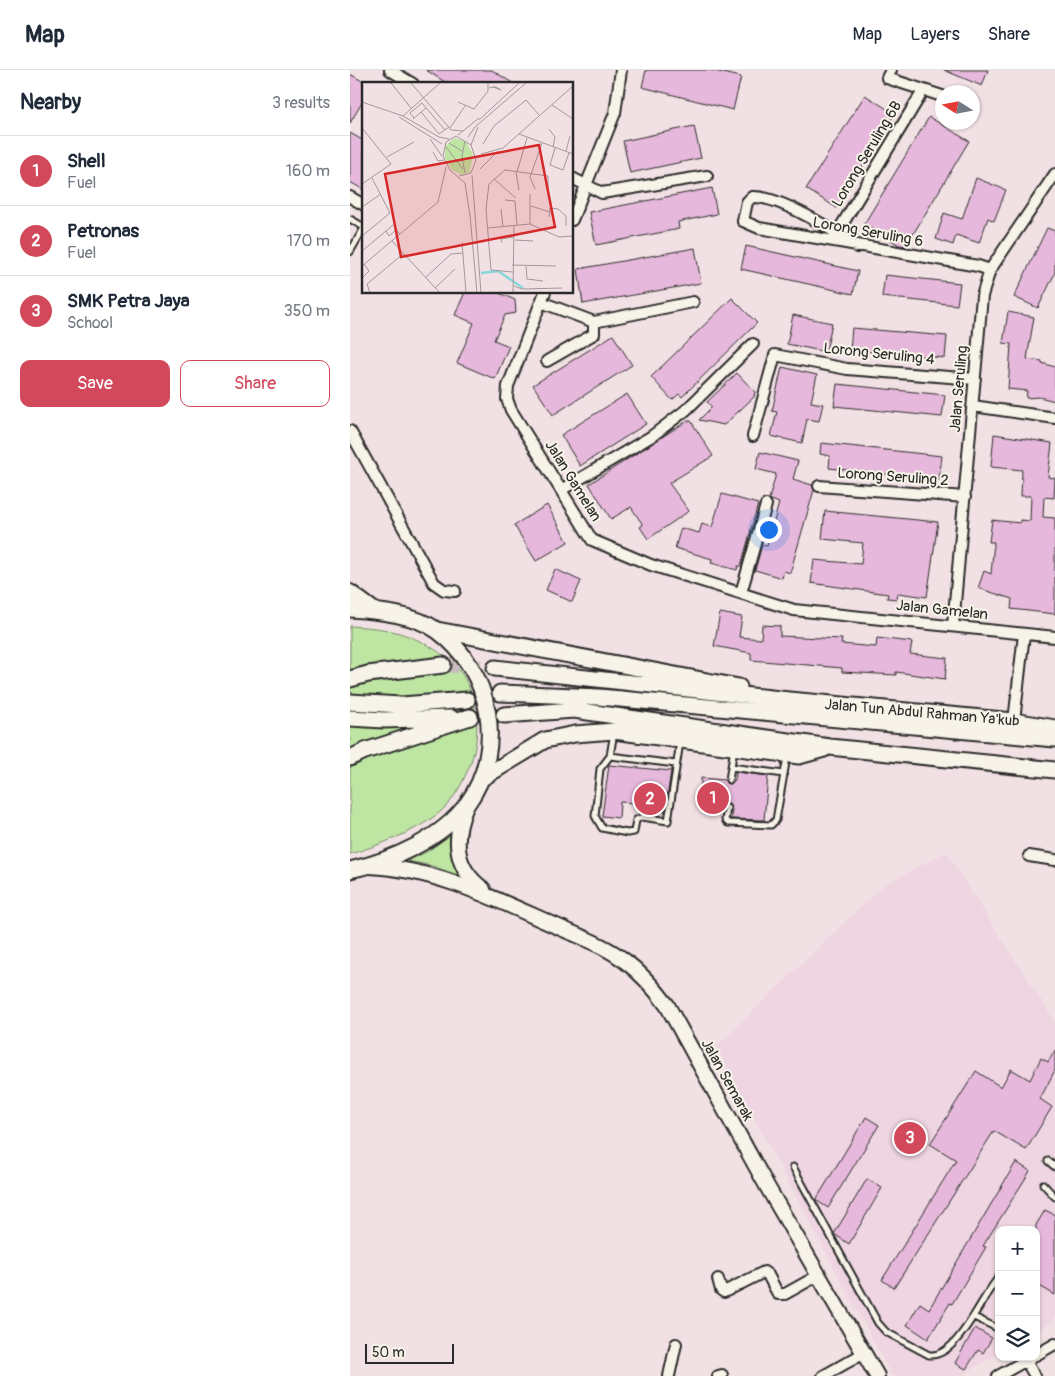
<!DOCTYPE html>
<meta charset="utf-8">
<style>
body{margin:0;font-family:Pangolin,sans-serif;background:#f2f2f3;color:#1f2937}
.controls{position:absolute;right:15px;bottom:15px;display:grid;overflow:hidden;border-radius:10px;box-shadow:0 1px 4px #0004}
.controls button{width:45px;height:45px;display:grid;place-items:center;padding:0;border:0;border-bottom:1px solid #e0e1e3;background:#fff;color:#1f2937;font:25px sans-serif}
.compass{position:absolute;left:585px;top:15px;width:45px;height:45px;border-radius:50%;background:#fff;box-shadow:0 1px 4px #0004;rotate:281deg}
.scale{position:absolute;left:15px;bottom:12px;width:89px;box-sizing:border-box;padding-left:5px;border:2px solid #2b2b2b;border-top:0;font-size:14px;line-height:18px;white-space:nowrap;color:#2b2b2b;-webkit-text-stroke:4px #f7f3e8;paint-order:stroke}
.you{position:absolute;left:418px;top:459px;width:18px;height:18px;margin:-12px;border:4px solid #fff;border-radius:50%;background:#1a73e8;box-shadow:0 0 0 8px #1a73e833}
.badge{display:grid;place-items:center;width:32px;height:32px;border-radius:50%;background:#d1495b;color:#fff;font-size:16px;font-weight:700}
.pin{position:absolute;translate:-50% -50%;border:2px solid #fff;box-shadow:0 1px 5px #0006}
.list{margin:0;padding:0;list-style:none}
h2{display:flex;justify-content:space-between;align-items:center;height:65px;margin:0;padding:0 20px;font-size:21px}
h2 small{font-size:16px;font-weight:400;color:#747a83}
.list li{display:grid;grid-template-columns:32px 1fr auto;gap:15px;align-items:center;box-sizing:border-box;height:70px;padding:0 20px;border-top:1px solid #e0e1e3}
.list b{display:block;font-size:19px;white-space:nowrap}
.list p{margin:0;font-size:16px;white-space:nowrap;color:#747a83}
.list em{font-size:16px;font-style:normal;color:#747a83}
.actions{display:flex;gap:10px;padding:15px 20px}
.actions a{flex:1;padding:11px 0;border:1px solid #d1495b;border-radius:10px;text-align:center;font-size:18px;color:#d1495b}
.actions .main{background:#d1495b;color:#fff}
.icon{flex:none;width:28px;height:28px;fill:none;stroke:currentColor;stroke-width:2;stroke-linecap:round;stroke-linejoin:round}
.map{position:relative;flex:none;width:705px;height:1306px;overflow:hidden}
header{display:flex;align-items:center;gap:30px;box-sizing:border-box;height:70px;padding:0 25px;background:#fff;border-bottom:1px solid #e0e1e3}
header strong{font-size:24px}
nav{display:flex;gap:28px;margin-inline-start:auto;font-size:18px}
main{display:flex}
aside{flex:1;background:#fff}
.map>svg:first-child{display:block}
</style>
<header>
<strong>Map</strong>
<nav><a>Map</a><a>Layers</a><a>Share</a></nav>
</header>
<main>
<aside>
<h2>Nearby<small>3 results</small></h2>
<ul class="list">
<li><span class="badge">1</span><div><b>Shell</b><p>Fuel</p></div><em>160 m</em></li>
<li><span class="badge">2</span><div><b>Petronas</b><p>Fuel</p></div><em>170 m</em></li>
<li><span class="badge">3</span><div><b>SMK Petra Jaya</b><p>School</p></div><em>350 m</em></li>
</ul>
<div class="actions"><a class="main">Save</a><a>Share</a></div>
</aside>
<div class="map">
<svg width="705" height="1306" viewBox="0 0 705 1306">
<rect width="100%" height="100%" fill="#f2e1e4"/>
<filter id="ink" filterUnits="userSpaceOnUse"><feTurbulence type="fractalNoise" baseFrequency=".02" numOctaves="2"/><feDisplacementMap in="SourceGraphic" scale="10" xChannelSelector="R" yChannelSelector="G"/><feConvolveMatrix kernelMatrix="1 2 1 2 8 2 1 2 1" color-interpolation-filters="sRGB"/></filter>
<g filter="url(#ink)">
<path fill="#eed5e1" d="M596 782 705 952V1250L686 1261V1160H649V1283L610 1306H542L366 977 532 816Z"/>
<path fill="#bee6a2" stroke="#748866" d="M0 556C16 557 33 558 49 563 70 569 99 585 112 604 128 629 131 664 121 692 114 710 105 730 89 743 65 762 30 775 0 784Z
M102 764 104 790 108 805 79 795 58 791 78 781Z"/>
<path fill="#e6b8db" stroke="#2b2b2b" d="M76 0H142L164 14H98Z
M296 0H360L391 7 383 40 292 17Z
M594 0H638L632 16Z
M0 4 14 12 13 31 0 53Z
M515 25 545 44 487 138 456 119Z
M579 47 619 71 556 176 549 175 514 154Z
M344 56 351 88 280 103 273 71Z
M0 63 14 71V120L0 112Z
M626 108 656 120 644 151 638 148 629 173 606 165 603 175 586 169 594 143 612 149Z
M362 118 367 144 328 152 329 159 246 175 239 142Z
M697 158 705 161V203L688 238 664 227Z
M396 176 508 201 503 224 391 199Z
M345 178 351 213 233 234 228 199Z
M535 205 610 213 607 235 532 227Z
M115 222H147L165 230 166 243 155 245 144 270 159 276 145 309 107 293 124 253 105 245Z
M382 228 407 253 332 327 329 324 322 330 301 307Z
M658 242 684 247 677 289 692 291V293L705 297V331L689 327 676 328 677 321 658 319 661 274 653 273Z
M443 245 482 253 476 282 437 274Z
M502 258 597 266 595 288 500 280Z
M263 265 282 295 203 345 183 315Z
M432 297 467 305 461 332 473 334 469 351 457 349 452 373 421 366 427 342 422 341Z
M387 303 405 322 404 327 374 355 349 350 362 337 357 332Z
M487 314 595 325 592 347 484 336Z
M277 324 296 354 230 396 211 365Z
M337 351H341L363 386 319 413 339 441 298 469 290 457 293 455 281 437 261 449 239 414Z
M644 364 702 373 698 407 705 408 704 428 694 427 693 447 705 448V544L661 539 662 529 628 518 634 501 641 504 644 472H639L642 450 670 453V450L680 451 681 426H671L672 400 641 397Z
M471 373 592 386 589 410 479 398 480 386 470 384Z
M410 382 448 391 443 409 462 415 464 420 440 503 434 501 432 508 405 500 412 475 417 476 429 433 419 429 426 404 406 399Z
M372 424 408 434 391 496H388L387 500 361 493 362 489 325 478 331 458 349 463 352 454 362 457Z
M197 435 218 472 186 491 164 455Z
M475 441 588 452 577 527 548 523 547 529 537 528 538 524 461 513 464 490 511 494 513 473 472 469Z
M205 499 231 511 222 532 196 520Z
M370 543 392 547 389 567 411 569 412 555 430 556V566L492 569 491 574 526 577 527 568 562 572 560 584 597 588 595 609 546 602V605L492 602V598L401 590V583L364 576Z
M259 695 321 701 315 741 299 740 298 734 270 732 269 748 252 746Z
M386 702 418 706 414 750 381 749 382 739 378 734 373 738 351 736V708L375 710 376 713 380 714 385 710Z
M705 980V1000L690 1029 702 1037 676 1080 644 1061 544 1218 532 1210 606 1090 580 1074 626 1001 651 1017 661 999 680 1010 691 988 698 992Z
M516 1047 529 1055 478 1138 466 1130Z
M666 1092 680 1101 633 1176 636 1177 602 1234 600 1233 578 1269 557 1255 570 1233 579 1239Z
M517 1109 532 1118 499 1174 484 1164Z
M695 1140 705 1145V1225L686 1214V1155Z
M625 1258 642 1268 633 1283 628 1280 616 1299 605 1293Z"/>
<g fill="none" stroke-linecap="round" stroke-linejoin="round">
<path stroke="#cabdbf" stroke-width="15" stroke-dasharray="15 8" stroke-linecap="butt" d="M93 595 145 598"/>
<defs>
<path id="lane" d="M0 149 14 157
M0 182 14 158
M264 662 260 686 250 699 245 746 252 758 277 763 284 762 286 750 292 747 318 751 330 672
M260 686 326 694
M434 704 437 687
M379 710 384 678
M377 738 375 750 378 753 421 755 426 750 434 704 381 697
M698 1091 705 1097
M443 1097 528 1253 536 1262 579 1285C608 1288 632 1225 649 1207
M693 1114 705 1127
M624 1247 649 1259"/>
<path id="street" d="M40 0 63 14
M541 0 537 8 592 26
M222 108 252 123 357 106
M0 127 14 135
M222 150 265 43 271 0
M487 163 573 21
M507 177C485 161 428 125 402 127L397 132 393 151 409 158 628 196 640 200
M195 222 158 316 157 329 161 340 242 470 301 495 444 540 705 567
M191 232 244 252 343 232
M197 291 244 264V252
M623 336 705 348
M0 361 84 513 94 520 105 521
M403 366 425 285 497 299 625 309
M469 416 615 427
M211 420 302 366 336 340 403 274
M391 523 416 435
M603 556 632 226 640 200 705 104
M664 651 674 564
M679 786 705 790
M368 1209 371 1220 374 1222 414 1202 418 1205 428 1224H435L469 1205
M686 1285 705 1274
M676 1291 685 1306
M319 1306 326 1274
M368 1306 372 1305
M473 1306 514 1283
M648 1306 682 1287"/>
<path id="secondary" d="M0 522 27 542
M116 736C103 768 103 797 133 819
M20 796C86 799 145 829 204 855 228 866 255 875 275 891 291 903 305 919 317 935L418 1118 527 1306"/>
<path id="primary" d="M0 539C28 541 65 544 88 561 141 600 157 679 117 734 92 769 41 791 0 800
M87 560 389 617
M145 598 439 630 664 651 705 658
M0 609 18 604 93 595
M150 623 249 627 705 669
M0 632 51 635 117 630
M154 645 224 640 480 677 705 700
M0 648 34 650 101 648
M0 688 15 681 120 647
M132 708 195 670 225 664 264 661 449 686 474 679"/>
</defs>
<use href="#lane" stroke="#2b2b2b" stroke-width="9"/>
<use href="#street" stroke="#2b2b2b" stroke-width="14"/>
<use href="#secondary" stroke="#2b2b2b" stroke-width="18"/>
<use href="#primary" stroke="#2b2b2b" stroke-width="19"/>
<use href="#lane" stroke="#f7f3e8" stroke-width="5"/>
<use href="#street" stroke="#f7f3e8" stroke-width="10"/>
<use href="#secondary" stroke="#f7f3e8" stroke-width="14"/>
<use href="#primary" stroke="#f7f3e8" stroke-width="15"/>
</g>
</g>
<g text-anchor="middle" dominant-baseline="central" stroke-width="4" stroke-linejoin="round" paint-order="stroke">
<g font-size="15" fill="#2b2b2b" stroke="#f7f3e8">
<text transform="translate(517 84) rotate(-59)">Lorong Seruling 6B</text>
<text transform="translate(518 162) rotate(10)">Lorong Seruling 6</text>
<text transform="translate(529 284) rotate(6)">Lorong Seruling 4</text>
<text transform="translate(609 319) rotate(-85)">Jalan Seruling</text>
<text transform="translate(543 407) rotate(4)">Lorong Seruling 2</text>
<text transform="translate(223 411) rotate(58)">Jalan Gamelan</text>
<text transform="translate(592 540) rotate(6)">Jalan Gamelan</text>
<text transform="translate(572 643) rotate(5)">Jalan Tun Abdul Rahman Ya'kub</text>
<text transform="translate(377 1010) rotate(61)">Jalan Semarak</text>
</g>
</g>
<g transform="translate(12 12)">
<rect width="211" height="211" fill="#f2e1e4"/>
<path d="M93 56 104 60 111 72 108 90 100 93 90 88 83 76V64Z" fill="#bee6a2"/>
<path fill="none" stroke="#85d7dc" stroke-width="2.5" d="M119 191 136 189 161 206"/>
<path fill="none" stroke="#a2989a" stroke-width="1" d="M29 1 49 26M49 1 89 48 101 49M127 6 131 5H134L139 8 131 5M0 20 41 34 77 55 87 57M96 20 112 27 126 9V1M190 23 211 37M59 30 77 52 87 45M41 34 78 1M37 35 80 62M52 36 48 31 60 21 83 48M51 37 64 26M117 38 157 1M0 46 29 82 0 102M88 46 103 24M187 47 193 55 191 65M157 52 211 72M96 53 117 36M106 55 113 45 164 1M68 57 80 74M103 59 100 74 103 91M87 61 100 69M121 62 132 44 164 18 178 34M109 63 116 45M84 65 101 87M193 66 188 83 201 88 207 71M204 69 208 54M71 70 76 79 82 78M119 72 141 66 211 4M25 75 52 60M118 87 136 69M154 90 157 108M155 90 165 56M110 93 119 211M97 94 109 91 114 78 109 63 94 54 84 60 81 74 88 88 103 101 108 134M132 97 154 116M173 107 168 95 180 61M143 118 153 119 155 143M169 124 188 130M0 125 19 112M139 127 141 145M108 133 115 211M187 135 188 126 196 127 204 134V144M168 142V112M31 143 24 149 27 154 34 148 38 152M126 146 168 142 197 155 211 154M0 154 28 131 10 96M153 158 171 159M30 159 78 211M100 160 104 211M140 161 139 157 152 155M0 169 24 149M150 183 194 184M0 184 76 120 84 85M164 184 165 197 181 199M151 190 129 188 124 127 127 102 143 88 186 94V107M0 196 7 189 2 182M63 196 89 172 101 171M152 204 160 207 200 206M73 206 93 187M8 211 5 202 41 172M151 211 152 144"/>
<path fill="#d62828" fill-opacity="0.15" stroke="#d62828" stroke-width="2.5" d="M177 63 193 145 39 175 23 92Z"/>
<rect width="211" height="211" fill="none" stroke="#2b2b2b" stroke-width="2.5"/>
</g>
</svg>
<div class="controls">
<button>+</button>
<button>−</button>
<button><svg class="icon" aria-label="layers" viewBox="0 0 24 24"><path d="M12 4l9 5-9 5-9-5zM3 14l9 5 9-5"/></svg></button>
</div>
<svg class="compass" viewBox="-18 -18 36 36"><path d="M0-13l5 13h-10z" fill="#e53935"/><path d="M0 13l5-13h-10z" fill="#747a83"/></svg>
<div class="scale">50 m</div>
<div class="you"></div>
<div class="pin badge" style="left:363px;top:728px">1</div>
<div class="pin badge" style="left:300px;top:729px">2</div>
<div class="pin badge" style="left:560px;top:1068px">3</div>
</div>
</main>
